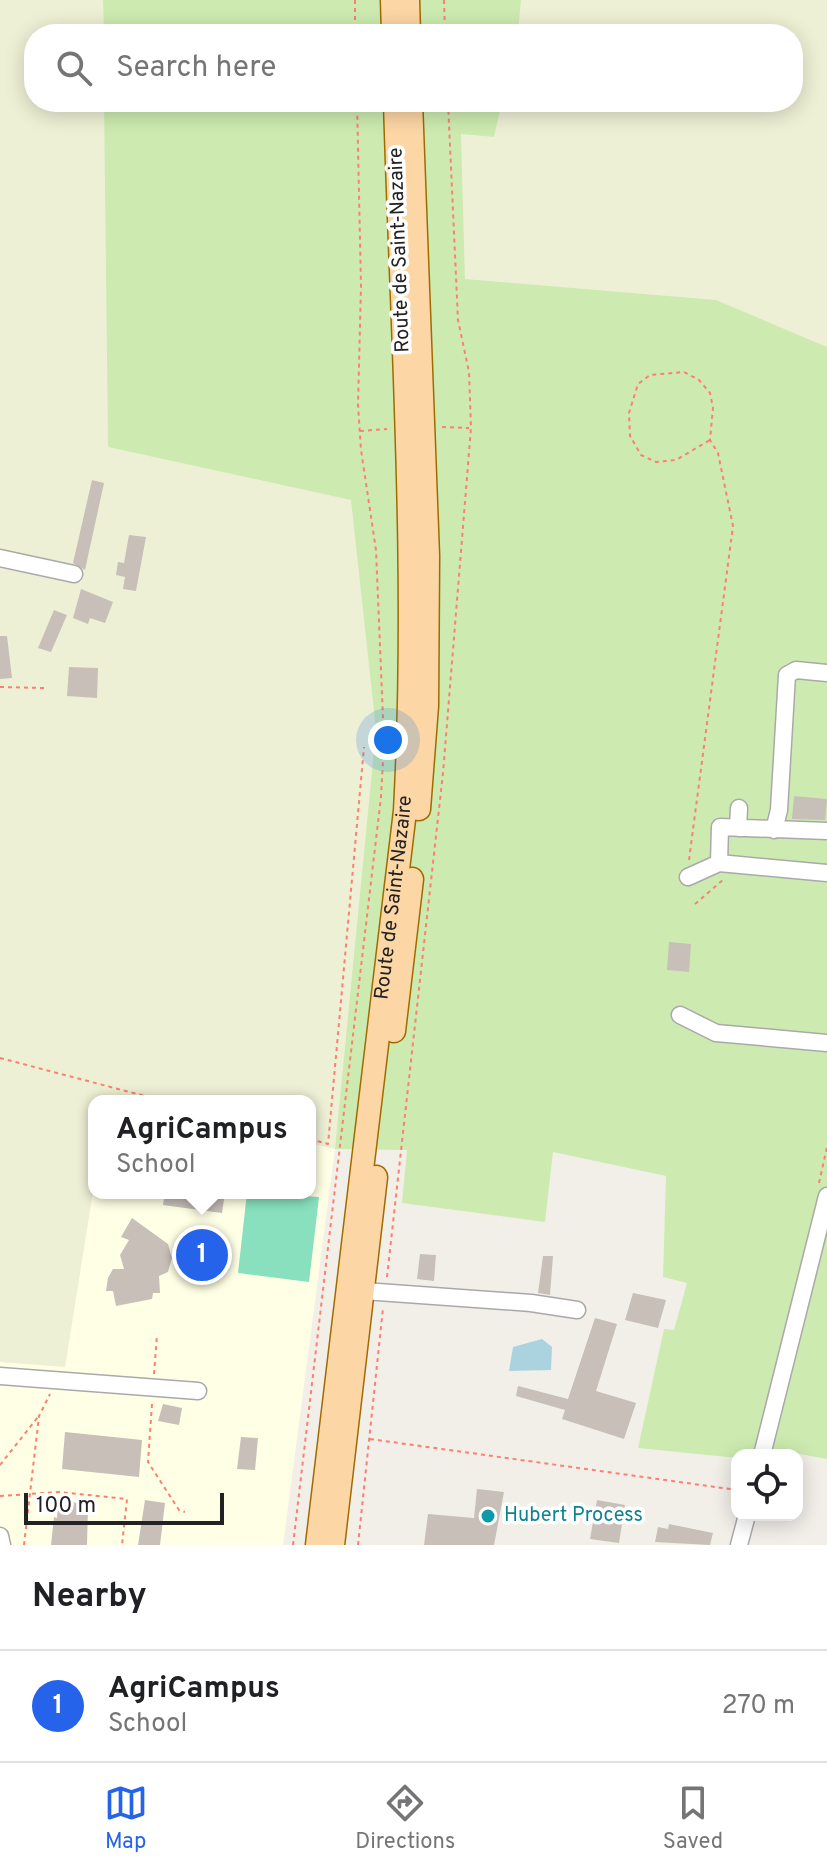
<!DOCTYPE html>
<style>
body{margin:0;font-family:Overpass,sans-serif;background:#f2f2f2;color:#202124}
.controls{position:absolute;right:24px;bottom:24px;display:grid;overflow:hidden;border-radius:16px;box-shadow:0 4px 20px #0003}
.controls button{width:72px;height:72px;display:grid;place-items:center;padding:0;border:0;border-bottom:2px solid #e0e0e0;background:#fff;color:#202124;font:40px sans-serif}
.scale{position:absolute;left:24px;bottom:20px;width:200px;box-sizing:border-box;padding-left:8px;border:4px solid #222;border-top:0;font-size:22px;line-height:28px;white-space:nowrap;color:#222;-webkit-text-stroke:6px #fff;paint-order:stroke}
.you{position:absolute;left:388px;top:740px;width:28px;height:28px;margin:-20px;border:6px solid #fff;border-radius:50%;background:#1a73e8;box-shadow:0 0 0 12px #1a73e833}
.badge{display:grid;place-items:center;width:52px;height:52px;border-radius:50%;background:#2563eb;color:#fff;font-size:26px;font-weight:700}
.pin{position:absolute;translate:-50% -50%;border:4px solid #fff;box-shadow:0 2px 8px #0006}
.popup{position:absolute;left:88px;top:1095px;width:228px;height:104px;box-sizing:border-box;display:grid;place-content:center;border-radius:16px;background:#fff;filter:drop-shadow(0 2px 6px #0005);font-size:26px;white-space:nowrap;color:#757577}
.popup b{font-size:30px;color:#202124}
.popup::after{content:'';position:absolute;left:50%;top:100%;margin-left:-16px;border:16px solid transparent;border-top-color:#fff}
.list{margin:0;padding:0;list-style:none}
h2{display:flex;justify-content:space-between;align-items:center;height:104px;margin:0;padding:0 32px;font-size:34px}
h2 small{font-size:26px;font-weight:400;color:#757577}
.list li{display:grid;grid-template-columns:52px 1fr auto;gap:24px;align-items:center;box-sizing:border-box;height:112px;padding:0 32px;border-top:2px solid #e0e0e0}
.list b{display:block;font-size:30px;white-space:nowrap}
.list p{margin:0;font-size:26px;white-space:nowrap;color:#757577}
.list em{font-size:26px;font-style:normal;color:#757577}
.icon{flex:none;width:44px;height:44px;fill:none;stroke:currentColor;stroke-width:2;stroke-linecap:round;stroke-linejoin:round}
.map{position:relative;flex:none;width:827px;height:1545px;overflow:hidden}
.search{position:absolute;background:#fff;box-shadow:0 4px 20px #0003;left:24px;right:24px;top:24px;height:88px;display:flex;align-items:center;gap:20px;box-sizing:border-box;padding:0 28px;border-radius:32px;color:#757577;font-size:30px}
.sheet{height:216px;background:#fff}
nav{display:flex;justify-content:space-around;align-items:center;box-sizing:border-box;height:112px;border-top:2px solid #e0e0e0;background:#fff;font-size:22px;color:#757577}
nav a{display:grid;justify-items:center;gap:4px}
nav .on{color:#2563eb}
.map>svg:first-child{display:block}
</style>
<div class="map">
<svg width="827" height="1545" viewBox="0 0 827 1545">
<rect width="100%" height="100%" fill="#f2efe9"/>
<path fill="#ffffe5" d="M310 1143 335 1149 283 1545H0V1362L65 1366 94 1185V1193H310Z"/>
<path fill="#eef0d5" d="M0 0H103L104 34H34V102H104L108 446 351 500 376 730 335 1149 310 1143V1101H135L109 1095 107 1101H94V1185L65 1367 0 1362Z
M521 0H827V347L715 300 465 279 461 134 494 137 502 102H793V34H518Z"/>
<path fill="#cdebb0" d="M103 0H521L518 34H104Z
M104 102H502L494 137 461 134 465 279 716 300 827 347V1459L778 1450 737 1455V1458L638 1448 664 1329 674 1330 687 1283 663 1277 666 1176 553 1152 545 1222 402 1203 407 1150 335 1149 376 730 351 500 108 447Z"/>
<path fill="#88e0be" d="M247 1193 319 1197 309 1282 238 1273Z"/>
<path fill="#aad3df" d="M542 1339 552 1347 551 1370 509 1371 513 1347Z"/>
<path fill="#c7bfb8" d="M92 480 104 483 85 570 73 563Z
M129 535 146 537 136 591 123 589 125 577 116 575 118 562 124 563Z
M81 589 113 602 105 623 90 618 88 624 73 618Z
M54 610 67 615 51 652 38 648Z
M0 636H7L12 678 0 679Z
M69 667 98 668 97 698 67 696Z
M794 796 827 799 825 820 792 819Z
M669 942 691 944 689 972 667 970Z
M165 1193H225L222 1213 163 1205Z
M132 1218 168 1244 172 1258 168 1272 159 1276 160 1293H153L152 1299 116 1306 113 1291H106L108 1278 113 1269H124L120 1255 129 1240 121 1237Z
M420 1254 436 1255 434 1281 417 1279Z
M543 1256H553L550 1295 538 1293Z
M633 1293 666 1300 658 1328 625 1320Z
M595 1318 617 1324 596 1391 636 1403 624 1439 562 1419 565 1410 516 1396 518 1386 568 1399Z
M163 1404 182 1408 179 1425 158 1421Z
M65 1432 142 1440 139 1477 62 1469Z
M241 1437 258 1438 255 1470 237 1469Z
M477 1489 504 1492 494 1545H424L428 1514 474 1518Z
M67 1500 88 1507 87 1545H51L54 1517 57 1518 58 1505H66Z
M145 1500 165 1503 160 1545H138Z
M597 1500 625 1505 619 1543 590 1539Z
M669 1524 713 1533 710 1545 655 1542 658 1527 668 1529Z"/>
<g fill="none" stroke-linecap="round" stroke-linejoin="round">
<defs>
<path id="minor" d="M0 558 74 574
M738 828 739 808
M774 830 779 810 787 675 796 670 827 673
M719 863 720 827 827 831
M688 877 719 863 827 873
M680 1015 716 1033 827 1043
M364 1291 531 1303 577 1310
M0 1376 198 1391
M762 1455 827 1196
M0 1536 2 1545
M739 1545 747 1515"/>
<g id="major">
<path d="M392 0 393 34"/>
<path d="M408 0 409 34"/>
<path d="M411 102 428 556 427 706 419 809"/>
<path d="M394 1031 412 879"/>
<path id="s1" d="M317 1545 405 811C418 574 402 338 395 102"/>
<path d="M333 1545 376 1177"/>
</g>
</defs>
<use href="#minor" stroke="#a9a9a9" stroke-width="19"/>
<use href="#major" stroke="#a06b00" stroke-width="25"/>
<path stroke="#fa8072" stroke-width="2" stroke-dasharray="4 4" stroke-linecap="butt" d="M355 0V34
M444 0 445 34
M442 427 469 428
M360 431 387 429
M0 687 44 688
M689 860 733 526 718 453 710 440 713 408 710 393 699 380 684 372 650 375 638 384 629 413 630 436 641 455 656 462 676 460 710 440
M695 904 724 879
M0 1058 164 1101
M310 1139 328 1144 364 747
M819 1183 827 1147
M387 1277 443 773 471 428 469 372 458 320 448 102
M154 1374 157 1335
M152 1404 148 1462 179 1510 185 1512
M370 1439 737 1490
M0 1465 38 1417
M0 1496 59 1492 127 1499 122 1545
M24 1545 39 1416 50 1394
M293 1545 381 797 384 742 376 550 361 450 358 405 361 286 357 102
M358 1545 383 1308"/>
<use href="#minor" stroke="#fff" stroke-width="16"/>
<use href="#major" stroke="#fcd6a4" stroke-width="22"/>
</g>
<circle fill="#0f9aa8" stroke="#fff" stroke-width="3" cx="488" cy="1516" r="8"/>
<g text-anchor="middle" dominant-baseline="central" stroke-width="7" stroke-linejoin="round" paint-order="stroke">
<g font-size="20" fill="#222" stroke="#fff">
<text transform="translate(400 250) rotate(-92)">Route de Saint-Nazaire</text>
<text stroke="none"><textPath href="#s1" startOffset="652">Route de Saint-Nazaire</textPath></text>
</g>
<g font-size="20" fill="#0d838f" stroke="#fff" text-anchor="start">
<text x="504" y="1516">Hubert Process</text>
</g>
</g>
</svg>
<div class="controls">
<button><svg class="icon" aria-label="locate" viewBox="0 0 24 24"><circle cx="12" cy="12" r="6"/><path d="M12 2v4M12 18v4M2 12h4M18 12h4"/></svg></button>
</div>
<div class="scale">100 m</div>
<div class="you"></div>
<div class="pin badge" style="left:202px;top:1255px">1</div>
<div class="popup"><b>AgriCampus</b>School</div>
<div class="search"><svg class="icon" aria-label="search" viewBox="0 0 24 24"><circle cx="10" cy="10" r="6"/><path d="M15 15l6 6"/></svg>Search here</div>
</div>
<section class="sheet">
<h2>Nearby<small></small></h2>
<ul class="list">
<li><span class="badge">1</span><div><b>AgriCampus</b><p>School</p></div><em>270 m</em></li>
</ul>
</section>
<nav>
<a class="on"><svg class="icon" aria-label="map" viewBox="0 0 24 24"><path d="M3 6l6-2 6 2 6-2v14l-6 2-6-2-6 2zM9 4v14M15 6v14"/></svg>Map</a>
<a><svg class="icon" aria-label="directions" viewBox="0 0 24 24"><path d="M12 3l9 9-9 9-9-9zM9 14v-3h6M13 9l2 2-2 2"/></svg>Directions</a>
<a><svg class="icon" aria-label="saved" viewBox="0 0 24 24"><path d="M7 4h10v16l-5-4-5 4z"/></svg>Saved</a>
</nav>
